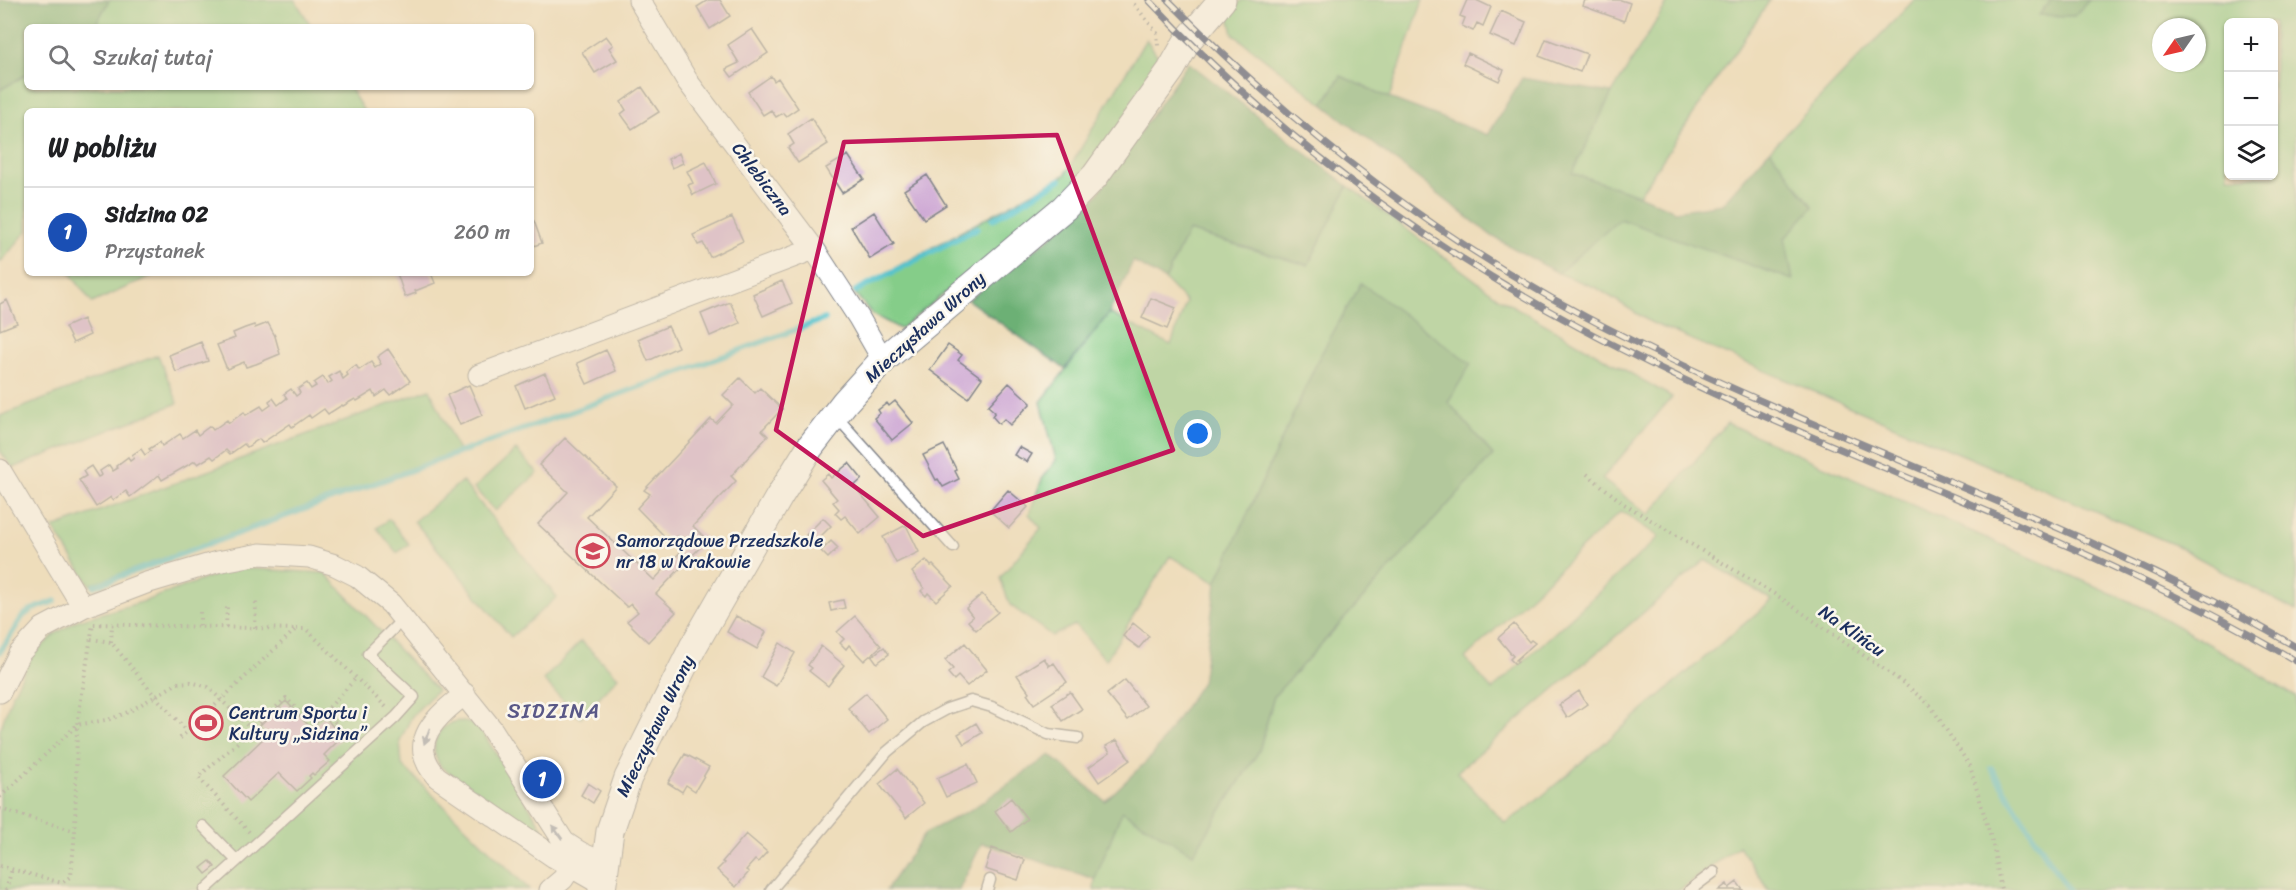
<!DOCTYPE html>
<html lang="pl">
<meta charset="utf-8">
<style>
body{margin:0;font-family:Sriracha,sans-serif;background:#f6f6f6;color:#202124}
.controls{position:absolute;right:18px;top:18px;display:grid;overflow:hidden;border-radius:9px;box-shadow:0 2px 4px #0004}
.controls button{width:54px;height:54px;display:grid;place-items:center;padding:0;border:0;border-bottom:2px solid #e0e0e0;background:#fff;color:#202124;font:30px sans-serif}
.compass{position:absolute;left:2152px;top:18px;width:54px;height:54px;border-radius:50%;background:#fff;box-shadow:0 2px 4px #0004;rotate:236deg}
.you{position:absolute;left:1198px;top:434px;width:21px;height:21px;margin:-15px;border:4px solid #fff;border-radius:50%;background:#1a73e8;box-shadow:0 0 0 9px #1a73e833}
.badge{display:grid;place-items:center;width:39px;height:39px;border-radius:50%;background:#7c3aed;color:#fff;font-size:20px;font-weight:700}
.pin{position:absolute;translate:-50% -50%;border:3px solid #fff;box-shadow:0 2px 6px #0006}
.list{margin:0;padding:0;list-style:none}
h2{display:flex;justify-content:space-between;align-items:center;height:78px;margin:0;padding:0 24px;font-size:26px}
h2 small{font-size:20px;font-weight:400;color:#757577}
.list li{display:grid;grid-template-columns:39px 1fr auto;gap:18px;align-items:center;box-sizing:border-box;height:90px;padding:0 24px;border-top:2px solid #e0e0e0}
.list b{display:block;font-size:22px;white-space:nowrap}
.list p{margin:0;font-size:20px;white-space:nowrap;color:#757577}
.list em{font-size:20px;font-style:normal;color:#757577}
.icon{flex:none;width:33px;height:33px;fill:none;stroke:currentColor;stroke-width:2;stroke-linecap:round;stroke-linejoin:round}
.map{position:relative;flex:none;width:2296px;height:890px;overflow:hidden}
.search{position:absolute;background:#fff;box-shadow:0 2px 4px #0004;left:24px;top:24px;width:510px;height:66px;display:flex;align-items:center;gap:15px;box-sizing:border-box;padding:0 21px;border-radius:9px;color:#757577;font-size:22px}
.panel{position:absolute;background:#fff;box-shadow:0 2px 4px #0004;left:24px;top:108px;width:510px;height:168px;border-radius:9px}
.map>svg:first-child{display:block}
</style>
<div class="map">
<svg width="2296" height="890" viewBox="0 0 2296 890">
<rect width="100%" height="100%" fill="#fbf7ec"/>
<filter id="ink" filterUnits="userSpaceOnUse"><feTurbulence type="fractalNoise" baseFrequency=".0167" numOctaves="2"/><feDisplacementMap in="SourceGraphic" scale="12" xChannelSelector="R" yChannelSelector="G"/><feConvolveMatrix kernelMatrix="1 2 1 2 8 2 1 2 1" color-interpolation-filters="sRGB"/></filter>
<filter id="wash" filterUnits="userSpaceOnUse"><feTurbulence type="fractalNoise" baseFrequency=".008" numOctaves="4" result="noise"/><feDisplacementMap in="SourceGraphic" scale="24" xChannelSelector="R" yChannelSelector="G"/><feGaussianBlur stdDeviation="1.35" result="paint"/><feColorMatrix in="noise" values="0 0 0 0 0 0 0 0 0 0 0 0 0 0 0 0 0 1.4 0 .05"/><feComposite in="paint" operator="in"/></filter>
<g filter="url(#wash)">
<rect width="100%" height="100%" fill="#edb"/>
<path fill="#85cd89" stroke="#507e74" stroke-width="1.5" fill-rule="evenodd" d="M107 0H295L312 27H94L108 3Z
M1242 0H1423L1389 98 1341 76 1323 104 1233 34 1228 12Z
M1669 0H1770L1639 195 1571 173 1612 93Z
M1914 0H2051L2040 15 2074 16 2089 0H2296V611L2175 545 1650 322 1597 288 1558 273 1620 219 1792 279 1785 238 1812 207 1770 150ZM2228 22H2274V176H2228ZM2161 27H2197V63H2161Z
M1146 39 1164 65 1067 195 900 329 872 314 853 291 1065 175Z
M27 74V87H349L364 111H27V231L0 263V90Z
M1348 186 1501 299 1672 397 1602 479 1649 515 1727 423 2149 610 2235 659 2296 697V890H1769L1739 846 1680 890H1094L1095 879 1122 811 1193 854 1259 751 1274 696 1493 455 1448 402 1361 283 1319 358 1216 583 1170 556 1106 660 1075 625 1052 636 1010 605 1000 578 1041 528 1029 514 1042 479 1056 460 1041 402 1109 313 1171 345 1186 302 1165 280 1188 231 1308 265ZM1621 511 1659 537 1492 690 1465 658ZM1705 560 1772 600 1528 808 1505 823 1457 772Z
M70 273H158L92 303Z
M158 355 178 403 13 468 0 451V416Z
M430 389 458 451 90 585 53 528Z
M516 450 538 473 495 511 474 488Z
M462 481 557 597 511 637 414 521Z
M389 519 409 544 397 553 377 528Z
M235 568 325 573 437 690 412 716 400 741 402 765 529 889 0 890V730L12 695 33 655 55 634 78 620 142 602Z
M581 641 618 677 580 718 543 680Z
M458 721 470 723 480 728 542 827V831H537L441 767C428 748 435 726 458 721Z"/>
<path fill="#6cb075" stroke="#44706a" stroke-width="1.5" d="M0 0H107L108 2 94 27H27V74L0 90Z
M2051 0H2089L2074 16 2039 15Z
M1188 62 1348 186 1308 265 1188 231 1165 280 1133 261 1109 313 1065 369 968 300 1047 240 1093 201Z
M1341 76 1389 98 1488 135 1522 78 1612 93 1572 173 1639 195 1675 211 1722 204 1770 150 1813 207 1785 238 1793 280 1620 219 1558 273 1492 236 1323 104Z
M1361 283 1471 364 1448 402 1493 455 1274 696 1259 751 1193 854 1122 811 1095 879 982 843 959 890H886L925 833 972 809 1050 755 1105 801 1153 755 1202 682 1216 583 1319 358Z"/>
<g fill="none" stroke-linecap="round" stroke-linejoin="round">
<path stroke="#56c3cd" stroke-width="6" d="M993 219 1060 180
M856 291 977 228
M94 586 825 319
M0 652 23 616 31 610 55 601
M1991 768 2068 890"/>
</g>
<g id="blocks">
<path fill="#cca5d4" d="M708 0H720L730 16 710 29 697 7Z
M1467 0H1476L1491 7 1483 26 1477 23 1473 31 1462 26 1465 18 1460 16Z
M1585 0H1621L1630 3 1624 21 1583 6Z
M1501 11 1526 22 1516 46 1490 35Z
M752 29 768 53 732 77 726 69 739 63 728 45Z
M606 36 613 45 609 48 617 60 595 73 582 52Z
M1546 39 1587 54 1580 72 1539 56Z
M1468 53 1504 70 1499 81 1463 64Z
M771 76 774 81 778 78 798 108 786 116 783 113 776 117 771 110 763 115 748 92Z
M642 87 659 112 632 129 621 114 626 110 621 102Z
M811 118 828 144 798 163 788 148 794 144 788 134Z
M679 153 683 163 672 168 668 159Z
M848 155 864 179 842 193 826 168Z
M706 162 716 184 693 195 688 185 693 183 687 171Z
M927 175 946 205 924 219 904 190Z
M874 212 894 244 870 259 851 227Z
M732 217 743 241 710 257 703 243 698 245 693 235Z
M534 221 542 243 531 247V223Z
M397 273H431L435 283 415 291 416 293 405 297Z
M782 281 792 303 763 316 753 294Z
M1151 298 1176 308 1167 329 1142 318Z
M7 300 17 323 0 330V304Z
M730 302 740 323 710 336 701 314Z
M83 319 90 335 73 343 65 327Z
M268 323 275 336 280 354 256 364 246 367 244 362 227 369 217 345 235 338 233 333 245 328 254 325 255 328Z
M668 326 678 347 648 361 638 339Z
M201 342 208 361 176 372 169 355Z
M948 345 962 355 958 360 982 378 968 398 930 370Z
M388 349 410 381 390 395 386 390 376 397 373 391 357 401 355 399 343 406 342 405 328 414 324 409 311 418 309 415 292 427 290 424 262 443 259 439 247 447 244 444 230 454 226 450 214 459 211 456 198 464 195 461 162 480 159 475 130 497 126 491 113 500 111 497 96 507 79 480 86 476 83 471 91 466 98 477 102 475 100 471 109 465 113 471 118 468 116 466 128 457 130 461 134 458 132 455 141 449 145 455 151 451 149 449 160 442 162 446 180 434 183 438 195 430 198 435 210 426 213 430 227 420 229 423 244 412 246 415 261 406 264 410 271 405 269 401 273 398 278 405 287 398 284 394 291 389 296 396 300 393 298 389 307 383 311 389 316 386 314 383 323 377 328 384 332 381 329 377 339 371 343 379 348 375 346 372 356 365 359 370 371 362 375 368 381 364 377 357Z
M606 350 616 371 587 384 577 363Z
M545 373 555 395 525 408 516 386Z
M740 378 755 393 760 388 782 409 762 430 768 436 731 476 736 481 693 526 707 540 656 594 676 612 648 642 627 621 638 612 631 604 627 607 538 524 568 492 539 465 565 438 616 486 587 517 654 580 687 545 678 536 671 543 637 508 650 494 644 490 711 419 716 423 733 405 723 395Z
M1009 383 1031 403 1010 425 1004 419 999 424 992 416 995 412 988 406Z
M469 385 482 415 460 425 447 395Z
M895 401 913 423 892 440 874 418 880 413 878 410 887 403 889 406Z
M944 445 956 469 955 471 959 479 943 487 938 479 936 480 923 455Z
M1019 447 1032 454 1027 462 1014 455Z
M849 463 862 479 854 486 880 517 860 534 845 516 841 519 835 513 839 509 833 502 837 499 821 480 828 474 831 478Z
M1008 490 1028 507 1009 528 990 511Z
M823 518 831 526 814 543 806 535Z
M906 525 919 552 896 563 883 537Z
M831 541 838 548 828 558 821 551Z
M926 560 931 566 933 565 953 586 936 601 928 593 926 596 921 591 924 588 912 572Z
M982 594 998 612 976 630 968 621 973 617 966 608Z
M843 600 845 608 831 611 829 603Z
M736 616 766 632 757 649 727 632Z
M855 616 881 646 864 661 849 645 846 649 840 643 844 639 837 632Z
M1133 623 1149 636 1139 648 1123 636Z
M1514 624 1529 642 1531 640 1535 643 1516 660 1518 662 1515 664 1510 659 1513 656 1498 638Z
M780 643 795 653 776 686 761 677Z
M965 643 987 670 967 686 958 676 954 680 948 673 953 669 945 660Z
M821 646 844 665 828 686 809 671 812 668 808 665Z
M884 647 889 654 877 663 872 656Z
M1044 658 1049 666 1054 663 1067 682 1034 704 1027 694 1029 692 1017 675Z
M1125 680 1146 706 1128 720 1107 694Z
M1579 691 1587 704 1567 718 1559 705Z
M1070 692 1082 709 1063 721 1052 704Z
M866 693 887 719 869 734 848 708Z
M286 701 311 728 324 716 342 737 324 755 330 761 314 775 312 773 309 776 311 778 297 791 279 773 248 802 224 776 267 735 259 726Z
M976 723 982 733 964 744 958 734Z
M1117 740 1130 760 1099 782 1089 767 1110 752 1106 746Z
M685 754 709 767 695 791 686 785 682 792 668 783Z
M968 764 977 783 946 797 937 778Z
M897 769 924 803 906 818 879 784Z
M588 783 600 791 593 803 581 795Z
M1011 798 1027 819 1011 832 995 811Z
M746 834 767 852 758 862 755 860 746 870 749 872 736 887 717 870 724 863 722 862Z
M992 848 1025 860 1018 880 985 869Z
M210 861 215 867 206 874 201 868Z
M1737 882 1743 890H1719L1727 884 1729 888Z"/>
</g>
</g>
<g filter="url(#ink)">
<use href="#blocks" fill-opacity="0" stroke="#84868c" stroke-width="1.5"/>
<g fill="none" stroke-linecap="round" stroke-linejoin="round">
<defs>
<path id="service" d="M835 415 953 547
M203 826 237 861 396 717 414 697 368 654 403 619
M205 890 237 861
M771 890 887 752 923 722 947 709 971 701 992 707 1048 734 1078 738
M987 890 990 880
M1690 890 1714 872"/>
<path id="minor" d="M639 0 688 82 814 249 859 318 883 360
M479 375 814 249
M0 470 83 607
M0 692 19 654 43 628 83 607 146 583 217 562 260 554 309 557 335 565 357 576 391 604 491 728 564 842C577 851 588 858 605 862
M465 694C437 716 405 742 437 777L554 857 601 884
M550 890 563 879 578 856"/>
<path id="tertiary" d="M602 890 610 831 628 778 693 647 779 497 810 447 845 402 883 360 1064 208 1095 176 1171 70 1188 40 1222 0"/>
</defs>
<use href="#service" stroke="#84868c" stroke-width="13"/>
<use href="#minor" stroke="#84868c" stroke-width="23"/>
<use href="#tertiary" stroke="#84868c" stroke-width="29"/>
<path stroke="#84868c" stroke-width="4" stroke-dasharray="1.5 4.5" stroke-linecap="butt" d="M1134 4 1157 33 1158 46
M1587 474 1624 504 1781 598 1902 682 1930 705 1970 766 1993 845 2001 890
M200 612V627
M226 627 227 606
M255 628 256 601
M296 629H306L386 707
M91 639 111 642 155 696 187 731
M111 642 112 625
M325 712 356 678
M0 797 77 725 111 719 128 712 178 683 191 682 208 687 252 730 286 698 307 720 318 711 325 712 353 740
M0 809 75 831
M249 832 198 777 252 730
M0 866 62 883 71 876 75 831 77 725 93 624 296 629 177 741
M6 890 12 869"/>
<use href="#service" stroke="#fff" stroke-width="10"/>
<use href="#minor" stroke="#fff" stroke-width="21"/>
<use href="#tertiary" stroke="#fff" stroke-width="27"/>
<defs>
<path id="rail" d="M1149 0C1287 148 1458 269 1639 358 1855 465 2087 539 2296 661
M1168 0C1291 125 1430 234 1586 317 1817 439 2070 515 2296 647"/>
</defs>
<use href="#rail" stroke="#1b2f5e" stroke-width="7"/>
<use href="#rail" stroke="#fbf7ec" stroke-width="4.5" stroke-dasharray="14" stroke-linecap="butt"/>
</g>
<defs><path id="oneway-solid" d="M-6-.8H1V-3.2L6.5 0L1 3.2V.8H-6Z" transform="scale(1.5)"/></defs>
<g fill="#8d97ae">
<use href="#oneway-solid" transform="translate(427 736) rotate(110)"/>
<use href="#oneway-solid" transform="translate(557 832) rotate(-126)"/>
</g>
</g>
<path d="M0 0H2296V890H0ZM1057 135 1173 450 923 536 776 430 844 142Z" fill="#edb" fill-opacity=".55" fill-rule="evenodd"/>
<path fill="none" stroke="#c2185b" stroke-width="4.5" stroke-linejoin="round" d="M1057 135 1173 450 923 536 776 430 844 142Z"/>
<defs>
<symbol id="school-ring" viewBox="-11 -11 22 22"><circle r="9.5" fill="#fbf7ec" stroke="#d1495b" stroke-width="1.5"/><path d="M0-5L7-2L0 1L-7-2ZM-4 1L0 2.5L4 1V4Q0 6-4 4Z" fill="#d1495b"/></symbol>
<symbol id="stadium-ring" viewBox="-11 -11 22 22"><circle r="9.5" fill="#fbf7ec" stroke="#d1495b" stroke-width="1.5"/><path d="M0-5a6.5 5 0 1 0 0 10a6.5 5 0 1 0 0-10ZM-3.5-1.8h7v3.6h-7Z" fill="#d1495b"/></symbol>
</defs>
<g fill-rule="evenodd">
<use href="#school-ring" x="574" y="532" width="38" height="38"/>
<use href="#stadium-ring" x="187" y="704" width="38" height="38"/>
</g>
<g text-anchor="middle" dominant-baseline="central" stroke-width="5" stroke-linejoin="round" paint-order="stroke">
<g font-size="18" fill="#1b2f5e" stroke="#fbf7ec">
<text transform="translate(762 179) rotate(53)">Chlebiczna</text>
<text transform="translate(925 327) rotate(-42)">Mieczysława Wrony</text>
<text transform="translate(1852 631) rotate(35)">Na Klińcu</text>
<text transform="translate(655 726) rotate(-64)">Mieczysława Wrony</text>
</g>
<g font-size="18" fill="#1b2f5e" stroke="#fbf7ec" text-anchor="start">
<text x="616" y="541">Samorządowe Przedszkole<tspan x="616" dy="21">nr 18 w Krakowie</tspan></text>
<text x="229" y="713">Centrum Sportu i<tspan x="229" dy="21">Kultury „Sidzina”</tspan></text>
</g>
<g font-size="21" letter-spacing="1.5" fill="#595887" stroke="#fbf7ec">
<text x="554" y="711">SIDZINA</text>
</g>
</g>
</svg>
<div class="controls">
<button>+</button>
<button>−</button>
<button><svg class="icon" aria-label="layers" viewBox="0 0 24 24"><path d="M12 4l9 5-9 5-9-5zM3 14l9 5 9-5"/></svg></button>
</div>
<svg class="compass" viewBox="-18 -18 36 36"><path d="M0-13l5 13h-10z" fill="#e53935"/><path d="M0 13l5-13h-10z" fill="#757577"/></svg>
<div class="you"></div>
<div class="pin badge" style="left:542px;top:779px;background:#1a4fb4">1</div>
<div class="search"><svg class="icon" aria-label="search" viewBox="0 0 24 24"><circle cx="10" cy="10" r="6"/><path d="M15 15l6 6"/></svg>Szukaj tutaj</div>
<section class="panel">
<h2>W pobliżu<small></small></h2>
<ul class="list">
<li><span class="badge" style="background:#1a4fb4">1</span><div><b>Sidzina 02</b><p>Przystanek</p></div><em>260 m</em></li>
</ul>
</section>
</div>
